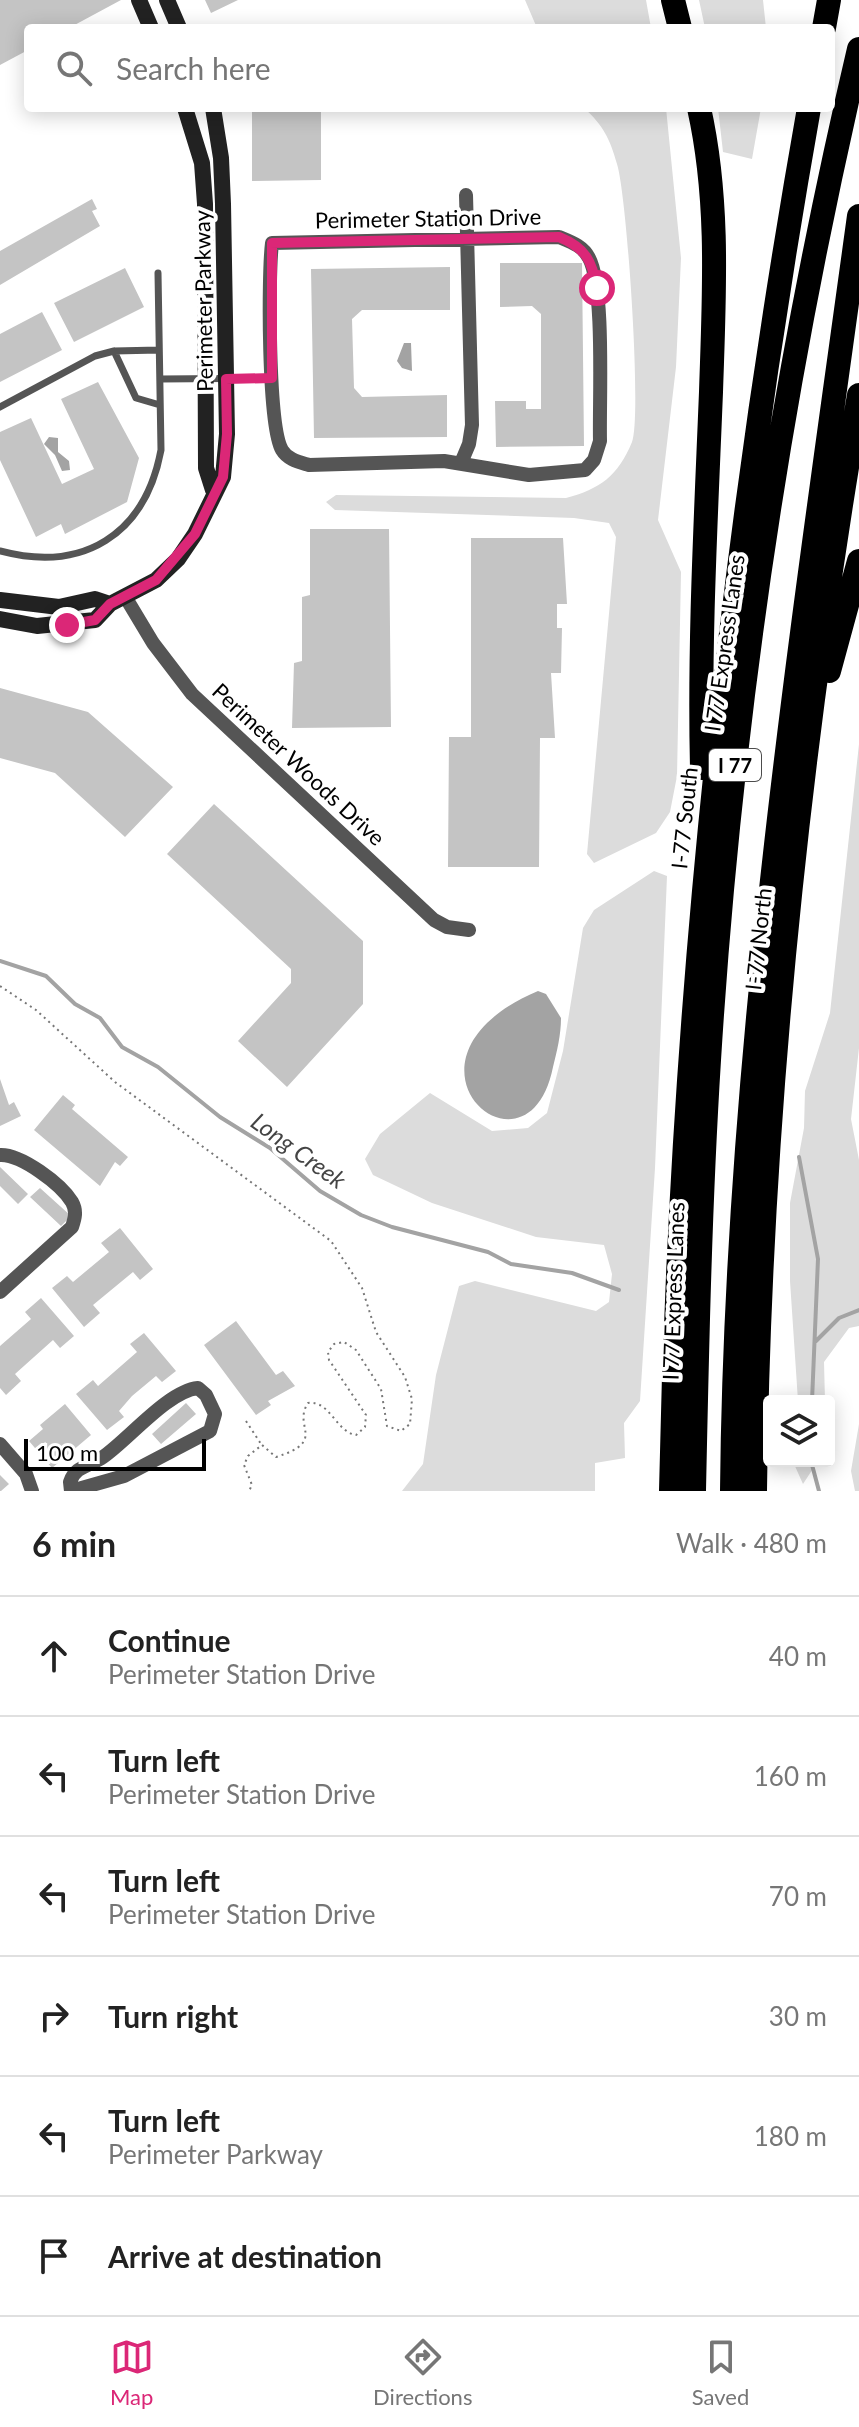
<!DOCTYPE html>
<meta charset="utf-8">
<style>
body{margin:0;font-family:Lato,sans-serif;background:#f2f2f2;color:#222}
.controls{position:absolute;right:24px;bottom:24px;display:grid;overflow:hidden;border-radius:8px;box-shadow:0 4px 20px #0003}
.controls button{width:72px;height:72px;display:grid;place-items:center;padding:0;border:0;border-bottom:2px solid #e0e0e0;background:#fff;color:#222;font:40px sans-serif}
.scale{position:absolute;left:24px;bottom:20px;width:182px;box-sizing:border-box;padding-left:8px;border:4px solid #000;border-top:0;font-size:22px;line-height:28px;white-space:nowrap;color:#000;-webkit-text-stroke:6px #fff;paint-order:stroke}
.stop{position:absolute;width:24px;height:24px;margin:-18px;border:6px solid #db2777;border-radius:50%;background:#fff}
.stop.end{background:#db2777;border-color:#fff;box-shadow:0 2px 8px #0008}
.list{margin:0;padding:0;list-style:none}
h2{display:flex;justify-content:space-between;align-items:center;height:104px;margin:0;padding:0 32px;font-size:34px}
h2 small{font-size:26px;font-weight:400;color:#767676}
.list li{display:grid;grid-template-columns:52px 1fr auto;gap:24px;align-items:center;box-sizing:border-box;height:120px;padding:0 32px;border-top:2px solid #e0e0e0}
.list b{display:block;font-size:30px;white-space:nowrap}
.list p{margin:0;font-size:26px;white-space:nowrap;color:#767676}
.list em{font-size:26px;font-style:normal;color:#767676}
.icon{flex:none;width:44px;height:44px;fill:none;stroke:currentColor;stroke-width:2;stroke-linecap:round;stroke-linejoin:round}
.map{position:relative;flex:none;width:859px;height:1491px;overflow:hidden}
.search{position:absolute;background:#fff;box-shadow:0 4px 20px #0003;left:24px;right:24px;top:24px;height:88px;display:flex;align-items:center;gap:20px;box-sizing:border-box;padding:0 28px;border-radius:8px;color:#767676;font-size:30px}
.sheet{height:824px;background:#fff}
nav{display:flex;justify-content:space-around;align-items:center;box-sizing:border-box;height:112px;border-top:2px solid #e0e0e0;background:#fff;font-size:22px;color:#767676}
nav a{display:grid;justify-items:center;gap:4px}
nav .on{color:#db2777}
.map>svg:first-child{display:block}
</style>
<div class="map">
<svg width="859" height="1491" viewBox="0 0 859 1491">
<rect width="100%" height="100%" fill="#fff"/>
<path fill="#dcdcdc" d="M525 0H646L651 28H537Z
M699 0H763L766 28H705Z
M584 108H666L681 258 676 367 658 520 681 572 677 776 670 812 656 833 594 863 587 854 616 537 609 523 574 518 335 510 326 502 336 495 566 498C600 489 618 476 632 442 642 416 627 196 617 164 610 139 603 125 584 108Z
M718 108H761L752 159 723 152Z
M859 744V1048L851 1119 859 1160V1326L849 1328 824 1362 825 1401H798L790 1281V1203L804 1128 805 1091 830 1013Z
M654 871 667 876 655 1168 640 1401 624 1423 625 1458 595 1463V1491H402L423 1464 436 1375 459 1286 475 1281 596 1311 609 1302 612 1274 604 1245 536 1237 432 1203 373 1175 365 1159 380 1134 430 1093 492 1131 528 1128 547 1113 563 1051 583 928 594 910Z
M859 1424V1491H855L851 1471Z
M794 1461H818L803 1484 794 1464Z"/>
<path fill="#a3a3a3" d="M404 343H411L412 371 402 368 397 361Z
M49 437 58 438V452L69 461 70 470 62 471 55 455 44 444Z
M538 991 546 994 561 1018C561 1035 557 1051 553 1067 528 1193 376 1060 538 991Z"/>
<g fill="none" stroke-linecap="round" stroke-linejoin="round">
<path stroke="#a3a3a3" stroke-width="4" d="M0 961 46 976 75 1004 100 1018 122 1047 158 1067 220 1117 270 1148 320 1191 361 1215 392 1227 488 1252 511 1264 572 1273 619 1290
M799 1157 818 1259 812 1401
M816 1341 839 1318 859 1310
M811 1461 819 1491"/>
</g>
<path fill="#c4c4c4" d="M0 0H121L69 28H28V50L0 65Z
M205 0H238L211 13Z
M252 108H321V180L252 181Z
M92 199 97 209 92 211 100 226 0 285V251Z
M500 263H582L584 446 496 447 495 401H526V409H541V314L532 306 500 307Z
M450 267V310H362L352 319 354 388 362 397 447 395V437L314 438 311 269Z
M125 268 144 307 74 342 54 303Z
M42 312 62 350 0 382V334Z
M98 382 139 458 127 502 65 534 61 524 36 537 0 460V432L31 418 62 484 94 469 61 399Z
M310 529H389L391 727 292 728 294 663 302 661V597L310 595Z
M471 538H563L567 604H557V628H562L561 673H551L555 738H540L539 867H448L449 737H471Z
M0 688 88 712 173 787 125 837 55 773 0 758Z
M214 804 363 941V1004L287 1087 238 1041 291 983V969L167 854Z
M0 1079 9 1105 14 1102 21 1116 0 1126Z
M63 1095 75 1105 72 1109 128 1157 120 1166 115 1162 100 1186 34 1130Z
M0 1167 28 1194 18 1204 0 1186Z
M40 1188 71 1216 61 1226 30 1197Z
M120 1228 153 1269 140 1280 133 1272 93 1305 100 1313 84 1327 52 1288 67 1276 73 1282 109 1252 101 1243Z
M41 1298 74 1336 60 1348 53 1340 15 1374 21 1381 6 1395 0 1388V1346L31 1319 25 1312Z
M236 1321 276 1375 283 1371 295 1386 268 1401 271 1405 256 1415 204 1345Z
M144 1333 176 1371 162 1382 156 1376 132 1396 119 1411 124 1417 107 1430 76 1394 93 1380 98 1386 137 1352 130 1344Z
M186 1403 196 1414 161 1444 152 1434Z
M65 1404 91 1435 52 1468 29 1441 43 1429 40 1425Z
M0 1475 9 1484 1 1491H0Z"/>
<g fill="none" stroke-linecap="round" stroke-linejoin="round">
<path stroke="#777" stroke-width="2" stroke-dasharray="2 4" stroke-linecap="butt" d="M0 986 36 1010 115 1082 331 1241 362 1288 376 1332 405 1377 412 1399 410 1424 401 1431 387 1426 381 1389 356 1350 344 1342 334 1344 328 1352 329 1360 366 1415 365 1427 356 1435C336 1432 330 1400 308 1403 292 1427 328 1441 276 1457L262 1445 248 1456 244 1465 252 1485 249 1491
M246 1421 261 1444"/>
<path stroke="#555" stroke-width="7" d="M114 351 136 398 160 405
M160 379 272 378
M0 407 95 356 114 351 159 350
M0 551C83 573 145 535 161 450L158 273"/>
<path stroke="#555" stroke-width="14" d="M559 237C571 242 583 246 589 258 605 288 599 402 600 441L594 460 585 470 529 475 444 461 309 465C299 462 288 460 282 450 268 426 268 276 272 243Z
M461 463 469 444 472 425 466 195
M126 598 153 643 192 694 434 920 447 927 469 930
M0 1155C21 1154 61 1184 72 1202 77 1211 75 1218 72 1227L0 1292
M198 1388 206 1395 215 1414 210 1431 124 1476 71 1491 70 1482C75 1466 90 1466 103 1457 129 1439 168 1391 198 1388Z
M0 1444 26 1474 32 1491"/>
<path stroke="#222" stroke-width="16" d="M139 0 151 28
M167 0 179 28
M185 108 202 163 205 204 206 468 213 490
M0 600 59 607 95 599 110 604
M0 619 37 626 95 620 110 604 156 580 178 559 195 534 223 477 227 434 223 204 221 158 213 108"/>
<path stroke="#000" stroke-width="24" d="M673 0 680 28
M824 28 829 0
M699 108C720 202 714 297 711 392 706 517 699 643 702 768
M829 671 859 561
M671 1491C680 1027 728 565 809 108
M694 1491C697 1347 700 1204 709 1060 730 720 781 381 859 49
M732 1491C736 1062 801 639 859 216
M755 1491C759 1123 797 758 859 395"/>
</g>
<g fill="none" stroke-linecap="round" stroke-linejoin="round">
<path stroke="#db2777" stroke-width="10" d="M67 625 95 620 110 604 156 580 195 534 223 477 227 434 226 379 272 378V243L559 237C586 248 592 261 597 288"/>
</g>
<g text-anchor="middle" dominant-baseline="central" stroke-width="8" stroke-linejoin="round" paint-order="stroke">
<rect fill="#fff" stroke="#4c4c4c" stroke-width="2" x="709" y="749" width="52" height="32" rx="6"/>
<g font-size="20" font-weight="bold" fill="#000">
<text x="735" y="765">I 77</text>
</g>
<g font-size="22" fill="#000" stroke="#fff">
<text transform="translate(428 218) rotate(-1)">Perimeter Station Drive</text>
<text transform="translate(203 301) rotate(-91)">Perimeter Parkway</text>
<text transform="translate(724 643) rotate(-82)">I 77 Express Lanes</text>
<text transform="translate(299 764) rotate(43)">Perimeter Woods Drive</text>
<text transform="translate(684 818) rotate(-84)">I-77 South</text>
<text transform="translate(758 939) rotate(-84)">I-77 North</text>
<text transform="translate(673 1291) rotate(-88)">I 77 Express Lanes</text>
</g>
<g font-size="24" font-style="italic" fill="#444" stroke="#fff">
<text transform="translate(299 1150) rotate(36)">Long Creek</text>
</g>
</g>
</svg>
<div class="controls">
<button><svg class="icon" aria-label="layers" viewBox="0 0 24 24"><path d="M12 4l9 5-9 5-9-5zM3 14l9 5 9-5"/></svg></button>
</div>
<div class="scale">100 m</div>
<div class="stop" style="left:597px;top:288px"></div>
<div class="stop end" style="left:67px;top:625px"></div>
<div class="search"><svg class="icon" aria-label="search" viewBox="0 0 24 24"><circle cx="10" cy="10" r="6"/><path d="M15 15l6 6"/></svg>Search here</div>
</div>
<section class="sheet">
<h2>6 min<small>Walk · 480 m</small></h2>
<ul class="list">
<li><svg class="icon" aria-label="ahead" viewBox="0 0 24 24"><path d="M12 20V5M6 11l6-6 6 6"/></svg><div><b>Continue</b><p>Perimeter Station Drive</p></div><em>40 m</em></li>
<li><svg class="icon" aria-label="left" viewBox="0 0 24 24"><path d="M17 20v-9H6M10 6l-5 5 5 5"/></svg><div><b>Turn left</b><p>Perimeter Station Drive</p></div><em>160 m</em></li>
<li><svg class="icon" aria-label="left" viewBox="0 0 24 24"><path d="M17 20v-9H6M10 6l-5 5 5 5"/></svg><div><b>Turn left</b><p>Perimeter Station Drive</p></div><em>70 m</em></li>
<li><svg class="icon" aria-label="right" viewBox="0 0 24 24"><path d="M7 20v-9h11M14 6l5 5-5 5"/></svg><div><b>Turn right</b></div><em>30 m</em></li>
<li><svg class="icon" aria-label="left" viewBox="0 0 24 24"><path d="M17 20v-9H6M10 6l-5 5 5 5"/></svg><div><b>Turn left</b><p>Perimeter Parkway</p></div><em>180 m</em></li>
<li><svg class="icon" aria-label="arrive" viewBox="0 0 24 24"><path d="M6 21V4h12l-3 4 3 4H6"/></svg><div><b>Arrive at destination</b></div></li>
</ul>
</section>
<nav>
<a class="on"><svg class="icon" aria-label="map" viewBox="0 0 24 24"><path d="M3 6l6-2 6 2 6-2v14l-6 2-6-2-6 2zM9 4v14M15 6v14"/></svg>Map</a>
<a><svg class="icon" aria-label="directions" viewBox="0 0 24 24"><path d="M12 3l9 9-9 9-9-9zM9 14v-3h6M13 9l2 2-2 2"/></svg>Directions</a>
<a><svg class="icon" aria-label="saved" viewBox="0 0 24 24"><path d="M7 4h10v16l-5-4-5 4z"/></svg>Saved</a>
</nav>
